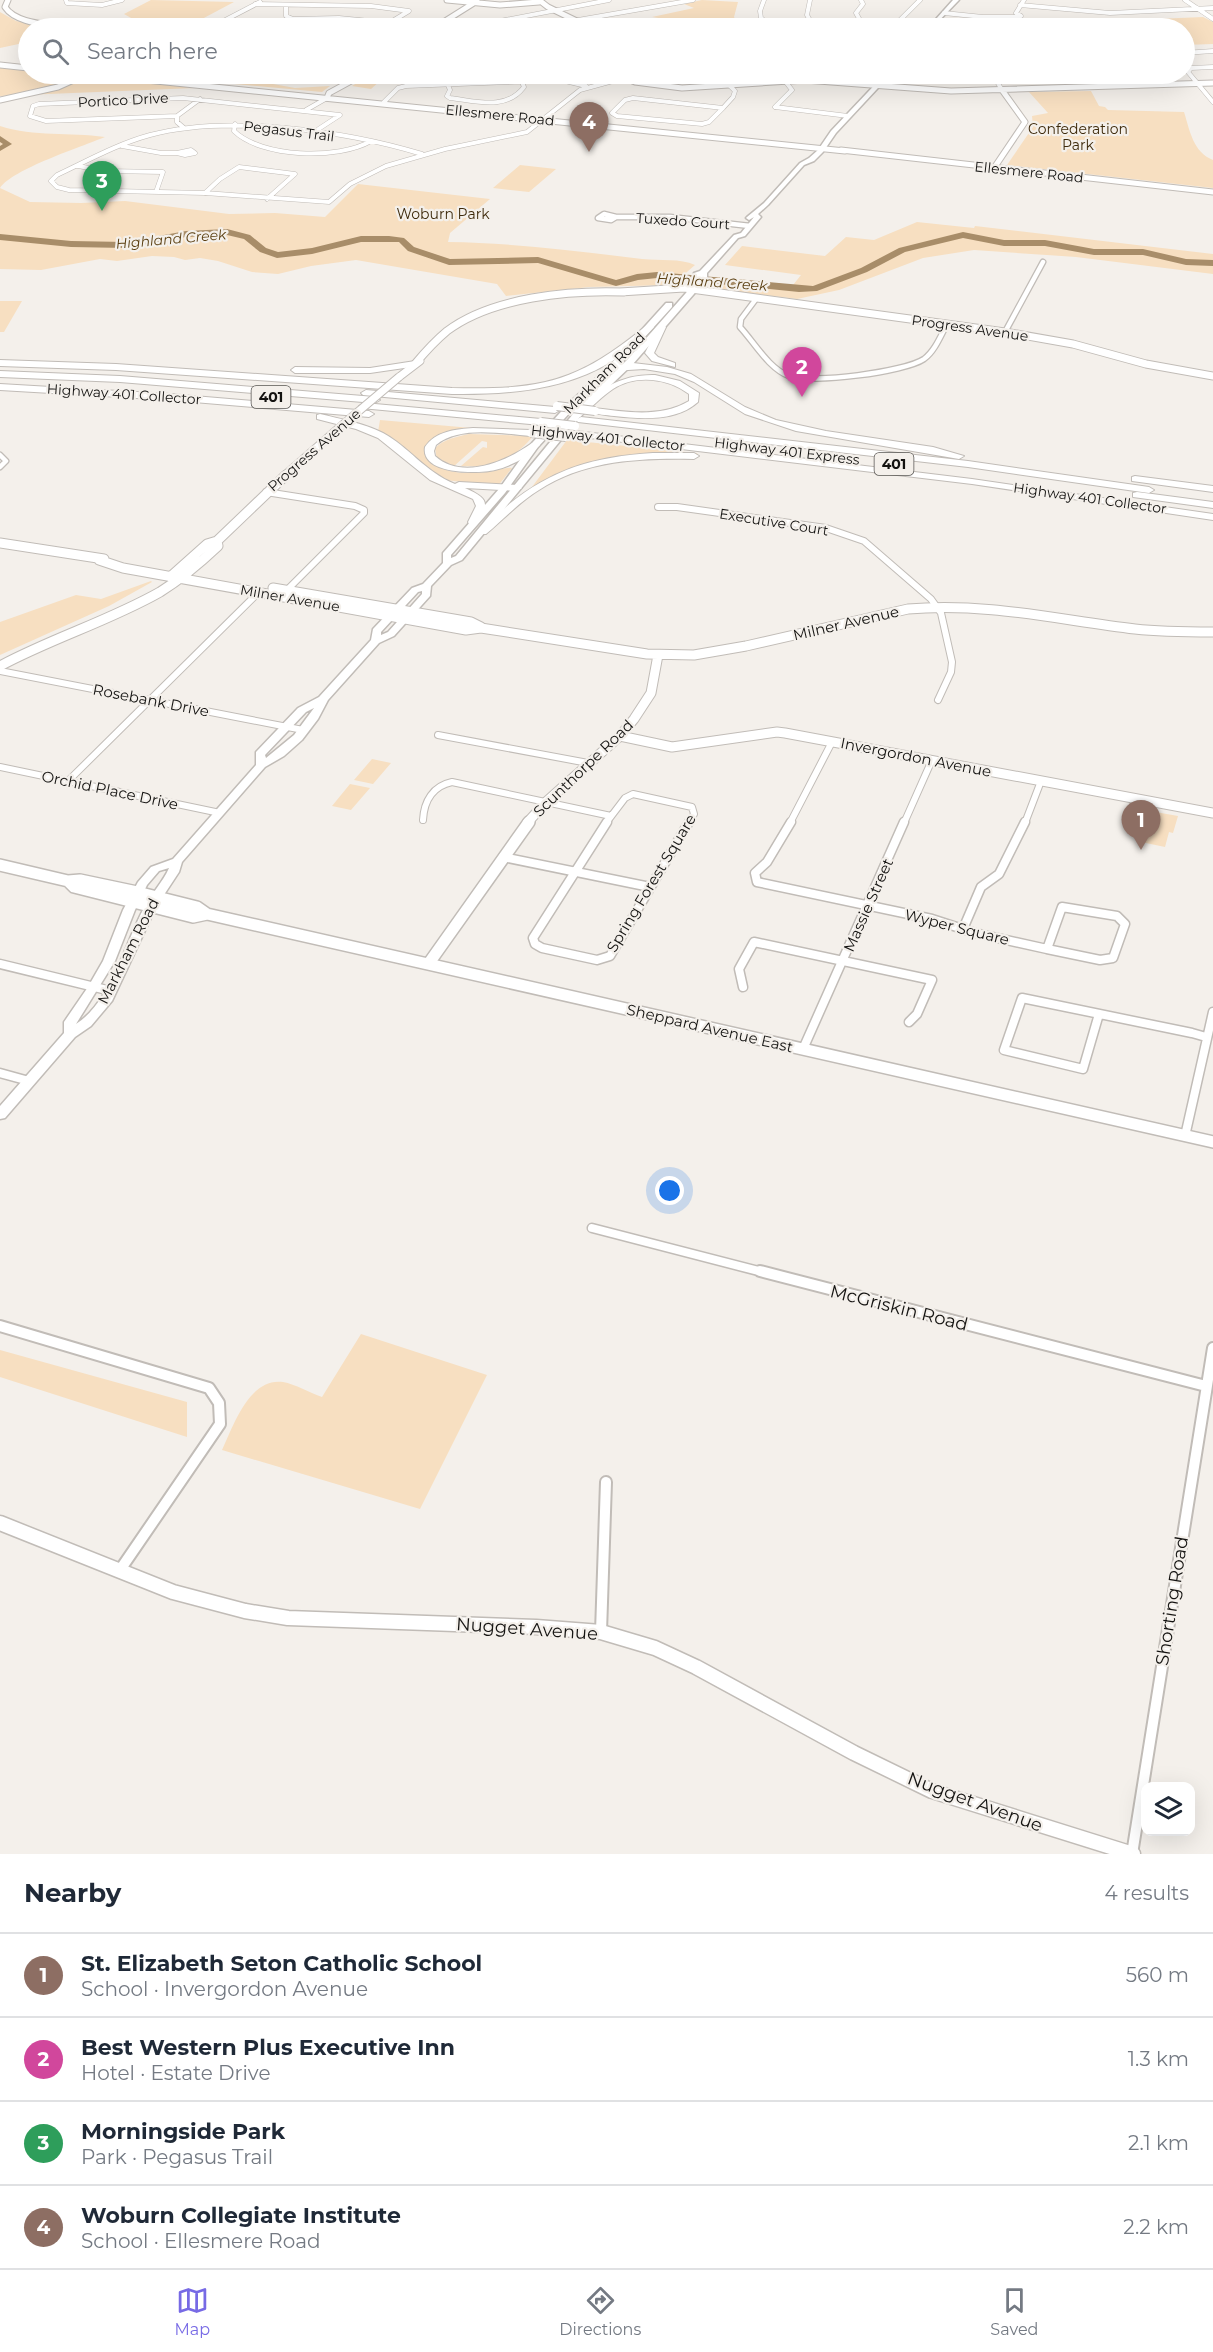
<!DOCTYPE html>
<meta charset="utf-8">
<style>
body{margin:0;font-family:Montserrat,sans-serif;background:#f2f2f3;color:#1f2937}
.controls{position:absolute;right:18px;bottom:18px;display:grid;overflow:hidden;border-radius:12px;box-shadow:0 6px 24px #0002}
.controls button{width:54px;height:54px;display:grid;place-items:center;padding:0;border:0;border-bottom:2px solid #e0e1e3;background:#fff;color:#1f2937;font:30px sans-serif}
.you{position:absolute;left:670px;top:1191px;width:21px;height:21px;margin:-15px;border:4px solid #fff;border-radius:50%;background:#1a73e8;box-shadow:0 0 0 9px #1a73e833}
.badge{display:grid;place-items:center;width:39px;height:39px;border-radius:50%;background:#776ae5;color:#fff;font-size:20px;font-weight:700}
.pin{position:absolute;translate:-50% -50px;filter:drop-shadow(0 2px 3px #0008)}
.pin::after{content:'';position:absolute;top:32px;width:21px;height:18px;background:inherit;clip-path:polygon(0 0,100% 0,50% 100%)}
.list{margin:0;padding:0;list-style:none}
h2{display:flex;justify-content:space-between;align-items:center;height:78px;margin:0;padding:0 24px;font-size:26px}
h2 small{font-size:20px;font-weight:400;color:#747a83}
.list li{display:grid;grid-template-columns:39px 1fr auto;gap:18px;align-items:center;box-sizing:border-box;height:84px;padding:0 24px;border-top:2px solid #e0e1e3}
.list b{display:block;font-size:22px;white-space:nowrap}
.list p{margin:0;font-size:20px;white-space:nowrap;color:#747a83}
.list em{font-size:20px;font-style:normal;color:#747a83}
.icon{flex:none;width:33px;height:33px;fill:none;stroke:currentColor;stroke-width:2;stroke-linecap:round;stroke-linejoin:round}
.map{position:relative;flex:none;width:1213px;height:1854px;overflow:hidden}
.search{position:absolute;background:#fff;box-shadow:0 6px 24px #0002;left:18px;right:18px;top:18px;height:66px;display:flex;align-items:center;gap:15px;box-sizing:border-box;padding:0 21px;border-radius:33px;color:#747a83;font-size:22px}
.sheet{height:414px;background:#fff}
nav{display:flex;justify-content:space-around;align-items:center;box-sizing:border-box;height:84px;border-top:2px solid #e0e1e3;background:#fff;font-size:16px;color:#747a83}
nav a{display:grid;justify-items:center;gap:3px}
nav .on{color:#776ae5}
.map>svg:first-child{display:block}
</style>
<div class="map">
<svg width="1213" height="1854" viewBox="0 0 1213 1854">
<rect width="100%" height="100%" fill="#f4f0eb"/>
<path fill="#f7dfc1" d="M151 0 234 2 185 28H122L140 23 124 14Z
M702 0 738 2 734 17 739 25 748 28 709 26 699 28 694 26 697 24 652 17 694 8 684 4Z
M0 12 16 21 53 28H28V42L0 48Z
M1203 17 1213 22V44L1185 45 1184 28H942Z
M0 67 28 70V74H60L195 88 0 96Z
M128 74H240L241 78 295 88 330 86 322 92Z
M371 74H533L381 80 371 89 352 86Z
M1091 91 1099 106 1105 107 1108 110 1184 112C1190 131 1193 152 1213 160V188L1007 165 1033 127 1032 116 1048 113 1029 92Z
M0 126C35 137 69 132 105 137 81 147 13 169 0 188L30 202 81 203 125 201 229 214 275 213 325 217 358 184 490 199 450 233 448 242C513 243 577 251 642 259 661 261 680 258 695 265L672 285 589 287 506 296 497 284 356 260 311 266 278 274 252 272 218 261 200 258 185 260 174 257 152 256 117 261 100 259 41 270 0 269Z
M520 165 556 169 529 192 493 188Z
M917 222 974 228 975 226 1213 254V274L1076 257 974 250 923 258 839 290 797 299 704 288 715 277 793 285 801 275 725 265 742 246 825 256 846 237 874 240Z
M0 301H22L4 332H0Z
M380 420 483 429 453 433 426 448 425 456C440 475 470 475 493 471 500 470 506 467 512 468L498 486 445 480 430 471 378 432Z
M469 434 533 436C514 460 491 468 461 466L483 447 487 448V442L482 441 453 467 437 460 435 448C444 439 456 437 469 434Z
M567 440 696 453 698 454C639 454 578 454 529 491Z
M151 581 152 582 109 606 0 655V622L76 595 101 599Z
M372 759 391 763 373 784 354 780Z
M350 784 370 788 351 810 332 806Z
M1150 811 1178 816 1173 833 1169 832 1165 847 1141 842Z
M361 1334 487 1375 420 1509 222 1450C233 1427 249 1377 283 1382 295 1384 310 1393 322 1397Z
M0 1350 187 1402V1437L0 1377Z"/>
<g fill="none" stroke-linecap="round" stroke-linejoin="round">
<path fill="#a88d69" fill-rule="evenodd" d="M0 136 12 144 0 151V146L3 144 0 142Z
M227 229 250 235 266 248 278 252 312 248 361 236H389L404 238 414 247 450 259 538 257 616 280 637 274 657 272 813 286 861 268 899 248 963 232 1004 240H1045L1094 249H1143L1186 259 1213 260V266L1186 265 1143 255H1094L1045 246H1004L963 238 905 252 867 272 817 291 799 292 657 278 638 280 616 286 538 263 449 265 408 251 399 242H361L312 254 277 258 260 252 244 239 227 235 186 237 126 248 71 247 0 240V234L71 241 126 242 186 231Z"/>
<defs>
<path id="street-far4" d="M66 0 67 3 102 5 122 0
M764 0 760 11 761 18C775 31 795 29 812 24L807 15 810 0
M861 0 863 4 856 13 861 22 899 21 920 0
M1185 0 1213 19
M255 4 371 6 409 11 381 28
M1020 5 1110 13 1213 8
M286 7V16L293 19 339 18 390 23
M944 13 983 17H1017L1021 16 1016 13 1024 0
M578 20 693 0
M222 22 259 28
M437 27H469L609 0
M210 28 260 2
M332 28 348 19
M1184 53 1213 51
M1213 67 1191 68 1188 72 1213 102
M999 74 996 80 1002 90
M839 83 849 74
M448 85 450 90 447 96 450 98C476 101 506 111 524 87L522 82
M663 85 669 78V74
M633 98 723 108 709 122 702 124 617 116 612 113 625 100Z
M384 102 398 88 406 86 561 80 586 86
M775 107 848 116
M775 107 792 90 785 81
M723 108 733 97 735 91 730 86
M306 110 327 98
M177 116 46 121 30 116 33 106 39 104 183 98 340 115 314 132
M235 124 234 131C262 158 338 160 371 141
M184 128 177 122V116L200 99
M122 146 161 153H177
M191 150 195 153 185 155 177 153Z
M422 154C346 131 227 114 150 135 117 144 87 161 57 175L51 181 57 187 69 190 205 193 329 202 350 184 386 166 445 149 527 132 580 90 624 78
M78 166 106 171 163 172 156 192
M205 193 220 179 239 167 295 174 267 199"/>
<path id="street-far3" d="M604 214 616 217 611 220 598 218Z
M616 217H670L750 226
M756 299 741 319 740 327C754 342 769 369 789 376 811 384 905 372 924 359 935 351 941 335 947 324
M1005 332 1043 262
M0 455 6 461 0 467"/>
<path id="street-far2" d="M266 492 355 506 364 510V513L287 590
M658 507H677L826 528 864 541 931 599 941 613 952 662 951 672 938 700
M0 671 303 730
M438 735 588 763
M0 767 220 813
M68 781 259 592
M423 820C424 801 433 786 452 782L611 816
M606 823 625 798 633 794 692 807 694 814 689 823
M790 823 832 742
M904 823 932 760
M1025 823 1041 781"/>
<path id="street-far1" d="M607 822 533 938 535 944 542 948 597 960 610 956 689 822
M791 822 767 862 755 873 757 882 932 919 975 933 1047 949
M503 857 650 887
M1062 907 1117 916 1125 924 1113 958 1100 960 1047 949Z
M963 929 981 887 999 874 1025 822
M0 964 111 991
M743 987 739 969 754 942 932 980 917 1014 909 1022
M1099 1014 1083 1069 1004 1050 1022 998 1192 1033 1206 1037
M803 1049 904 822
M0 1073 29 1081
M1185 1136 1213 1012
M592 1228 766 1273"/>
<path id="street" d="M760 1271 1206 1386
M0 1326 209 1388 219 1403 220 1424 120 1570
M601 1632 606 1482
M1132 1854 1213 1348"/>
<path id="secondary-far4" d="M8 0 5 7C16 24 49 24 68 28
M447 0 500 5 539 2
M539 0 548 7 591 28
M434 28 477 1
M0 65 28 68
M87 74 845 151
M615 74 635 82 682 88 805 80 951 91 1213 83
M327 98 329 93 364 74
M0 100 58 87 87 74
M841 150 1213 192
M994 168 1025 122 1002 90"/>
<path id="secondary-far3" d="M620 292 684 288 1005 332 1073 344 1146 364 1213 376
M415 364C425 352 435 341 447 331 492 297 570 290 624 292
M399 377 420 361
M284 476 340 427"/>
<path id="secondary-far2" d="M0 543 104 559
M99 560 123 568 466 630 481 628 647 654 694 655 746 646 908 609C986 602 1059 620 1135 629 1161 632 1187 632 1213 632
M170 577 207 544 217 541
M273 588 471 622 481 627
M0 666C52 638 109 621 160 592 181 579 200 563 218 546L217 541 286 475
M620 736 672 747 777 732 785 733 1213 813
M527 823 547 801 620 736 634 719 651 693 658 655"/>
<path id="secondary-far1" d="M0 865 68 881 80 880 137 892 197 907 207 914 1213 1142
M68 881 74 887 193 917 207 914
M429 963 529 822"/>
<path id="secondary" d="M0 1523 173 1592 245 1611 288 1618 536 1627 601 1632 655 1648 696 1667 854 1753 932 1791 1133 1854"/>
<path id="primary" d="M953 0H959L932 28H928Z
M885 74H891L836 133 823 152 814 161 804 165 768 205 758 214 761 217 745 236 738 238 707 273V279L633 364 589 406 462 560 451 565 431 586 430 596 394 636 379 643 328 700 318 719 302 740 284 756 265 767 182 862 179 872 156 907 112 1001 91 1026 75 1037 5 1118 0 1119V1106L64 1033V1022L88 987 103 961 123 910 138 882 151 867 173 859 256 765V752L298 708 319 697 371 640 373 629 412 588 423 584 443 563V553L499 489 532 443 571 401 609 366 666 303H672V307L615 370 577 405 538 447 505 493 451 555V558L456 556 583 402 627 360 700 277H694V273L700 271 734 235 741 233 754 217 749 220 746 218 747 217 764 203 800 163 809 158 818 150 831 131ZM422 591V594L388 632 381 635V632L418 592ZM314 708 294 735 266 758 265 755 306 712ZM169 868C163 882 151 894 144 908 125 943 111 1002 76 1024L115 961 135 910 147 885 159 871Z"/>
<path id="highway" d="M662 324 666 327 654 353 658 357 675 363V367L652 361 645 353 658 327Z
M647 325 654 327C599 386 529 395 452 394L116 370 0 366V360L116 364 452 388C541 390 577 383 647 325Z
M415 361 418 362V366L370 373H295L291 370 295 367 370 368Z
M633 363 667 367 691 374 745 407 776 420 826 431 933 447 964 456 959 459 796 431 745 414 694 382 675 374 644 369 612 371 608 368 612 365Z
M0 371 120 376 375 397 380 400 375 403 120 382 0 377Z
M655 375 680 381 699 393 698 402C676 422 641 419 614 416 606 415 597 415 590 411L595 408C627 412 660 418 689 401V394C668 378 636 374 613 389 601 397 591 408 580 417L572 415C596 390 621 374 655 375Z
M0 384 170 394 369 411 374 414 369 417 170 400 0 390Z
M366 390 555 407 560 410 555 413 363 395 361 393Z
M364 403 541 419 546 422 541 425 361 408 359 406Z
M320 414C341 419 363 423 383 433 409 447 424 471 455 484L459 482 517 485 522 488 517 491 465 488C488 498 490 503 477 524H469L468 522 476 506 473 499 430 480 378 438 356 429 317 419V415Z
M581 417 968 461 1149 487 1154 490 1149 493 968 467 578 422 576 420Z
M473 428 531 430 536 433 531 436C502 434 460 425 436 445L434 451 435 456C463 481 507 461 532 443L540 445C528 457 511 466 495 470 478 474 420 475 425 447 435 431 457 429 473 428Z
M568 430 972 479 1213 514V520L972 484 565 435V431Z
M653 453H694L699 456 694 459C640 458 585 460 539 490 519 502 503 520 486 534H478L477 532C484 524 493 518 501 511 548 470 591 457 653 453Z
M1135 476 1213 486V492L1132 481V477Z
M1137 492 1213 502V508L1133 497V493Z"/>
</defs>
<use href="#street-far4" stroke="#c1bcb7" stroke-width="5"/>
<use href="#street-far3" stroke="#c1bcb7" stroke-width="7"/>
<use href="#street-far2" stroke="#c1bcb7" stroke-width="8"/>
<use href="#street-far1" stroke="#c1bcb7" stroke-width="11"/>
<use href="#street" stroke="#c1bcb7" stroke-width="14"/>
<use href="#secondary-far4" stroke="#c1bcb7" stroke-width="7"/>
<use href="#secondary-far3" stroke="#c1bcb7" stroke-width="9"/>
<use href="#secondary-far2" stroke="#c1bcb7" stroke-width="11"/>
<use href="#secondary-far1" stroke="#c1bcb7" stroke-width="14"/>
<use href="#secondary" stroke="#c1bcb7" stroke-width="17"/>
<use href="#primary" stroke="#c1bcb7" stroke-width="3"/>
<use href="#highway" stroke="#c1bcb7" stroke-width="2"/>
<use href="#street-far4" stroke="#fff" stroke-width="4"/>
<use href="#street-far3" stroke="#fff" stroke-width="4.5"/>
<use href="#street-far2" stroke="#fff" stroke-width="6"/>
<use href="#street-far1" stroke="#fff" stroke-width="8"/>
<use href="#street" stroke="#fff" stroke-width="10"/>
<use href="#secondary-far4" stroke="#fff" stroke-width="5"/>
<use href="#secondary-far3" stroke="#fff" stroke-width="7"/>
<use href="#secondary-far2" stroke="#fff" stroke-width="9"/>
<use href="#secondary-far1" stroke="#fff" stroke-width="11"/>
<use href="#secondary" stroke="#fff" stroke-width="14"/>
<use href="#primary" fill="#fff" fill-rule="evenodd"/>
<use href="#highway" fill="#fff" fill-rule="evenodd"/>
<defs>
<path id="secondary-bridge" d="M340 427 399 377"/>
<path id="highway-bridge" d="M557 406 595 411
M541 422 575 426
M531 433 566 437"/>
</defs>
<use href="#secondary-bridge" stroke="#c1bcb7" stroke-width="9" stroke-linecap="butt"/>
<use href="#highway-bridge" stroke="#c1bcb7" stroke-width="10" stroke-linecap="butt"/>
<use href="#secondary-bridge" stroke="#fff" stroke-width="7"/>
<use href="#highway-bridge" stroke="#fff" stroke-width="8"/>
</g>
<g text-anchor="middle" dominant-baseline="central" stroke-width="4.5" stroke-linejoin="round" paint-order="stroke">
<g font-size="14" fill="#141311" stroke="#f4f0eb">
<text transform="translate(123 100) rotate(-3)">Portico Drive</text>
<text transform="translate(500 115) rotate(6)">Ellesmere Road</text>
<text transform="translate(289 131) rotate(7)">Pegasus Trail</text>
<text transform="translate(1029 172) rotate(6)">Ellesmere Road</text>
<text transform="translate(683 221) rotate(4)">Tuxedo Court</text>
<text transform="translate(970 328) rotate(8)">Progress Avenue</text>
<text transform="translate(604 373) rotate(-45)">Markham Road</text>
<text transform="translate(124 394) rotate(4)">Highway 401 Collector</text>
<text transform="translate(608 438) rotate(6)">Highway 401 Collector</text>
<text transform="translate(314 450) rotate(-41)">Progress Avenue</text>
<text transform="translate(787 451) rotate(7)">Highway 401 Express</text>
<text transform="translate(1090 498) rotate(8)">Highway 401 Collector</text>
<text transform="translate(774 522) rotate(9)">Executive Court</text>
<text transform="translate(290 598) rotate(10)">Milner Avenue</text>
</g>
<g font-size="14" fill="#3e2a0b" stroke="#f4f0eb">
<text x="1078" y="129">Confederation<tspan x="1078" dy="16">Park</tspan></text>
<text x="443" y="214">Woburn Park</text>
</g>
<g font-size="14" font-style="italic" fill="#593d0f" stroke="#f4f0eb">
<text transform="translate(171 239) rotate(-5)">Highland Creek</text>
<text transform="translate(712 282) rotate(4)">Highland Creek</text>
</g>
<g fill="#f4f0eb" stroke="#575552" stroke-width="1.5">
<rect x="251.5" y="386" width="39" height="22" rx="4.5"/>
<rect x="874.5" y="453" width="39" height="22" rx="4.5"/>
</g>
<g font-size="14" font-weight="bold" fill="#141311">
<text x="271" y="397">401</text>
<text x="894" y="464">401</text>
</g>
<g font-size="15" fill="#141311" stroke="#f4f0eb">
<text transform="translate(846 623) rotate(-13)">Milner Avenue</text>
<text transform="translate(151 700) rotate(11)">Rosebank Drive</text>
<text transform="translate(916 757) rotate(11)">Invergordon Avenue</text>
<text transform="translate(583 768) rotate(-44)">Scunthorpe Road</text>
<text transform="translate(110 790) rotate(12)">Orchid Place Drive</text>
<text transform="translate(651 883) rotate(-59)">Spring Forest Square</text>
<text transform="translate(868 905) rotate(-66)">Massie Street</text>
<text transform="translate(957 927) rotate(14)">Wyper Square</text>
<text transform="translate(128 951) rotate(-63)">Markham Road</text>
<text transform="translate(710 1028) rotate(13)">Sheppard Avenue East</text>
</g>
<g font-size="18" fill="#141311" stroke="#f4f0eb">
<text transform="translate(899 1308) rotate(14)">McGriskin Road</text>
<text transform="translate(1172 1601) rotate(-81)">Shorting Road</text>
<text transform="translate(527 1629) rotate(4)">Nugget Avenue</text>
<text transform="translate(975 1802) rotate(20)">Nugget Avenue</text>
</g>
</g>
</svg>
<div class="controls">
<button><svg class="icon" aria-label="layers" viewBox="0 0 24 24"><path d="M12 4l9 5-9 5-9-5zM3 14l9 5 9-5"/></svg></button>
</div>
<div class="you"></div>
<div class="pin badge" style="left:1141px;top:850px;background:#8d6e63">1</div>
<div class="pin badge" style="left:802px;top:397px;background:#d1479c">2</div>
<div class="pin badge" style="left:102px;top:211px;background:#2e9e5b">3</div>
<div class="pin badge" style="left:589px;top:152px;background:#8d6e63">4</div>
<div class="search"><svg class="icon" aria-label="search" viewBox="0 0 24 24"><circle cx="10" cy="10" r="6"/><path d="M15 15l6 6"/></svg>Search here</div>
</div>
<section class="sheet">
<h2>Nearby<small>4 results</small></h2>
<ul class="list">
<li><span class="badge" style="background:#8d6e63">1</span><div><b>St. Elizabeth Seton Catholic School</b><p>School · Invergordon Avenue</p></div><em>560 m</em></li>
<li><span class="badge" style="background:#d1479c">2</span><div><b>Best Western Plus Executive Inn</b><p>Hotel · Estate Drive</p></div><em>1.3 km</em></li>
<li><span class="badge" style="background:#2e9e5b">3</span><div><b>Morningside Park</b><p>Park · Pegasus Trail</p></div><em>2.1 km</em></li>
<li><span class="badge" style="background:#8d6e63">4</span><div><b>Woburn Collegiate Institute</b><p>School · Ellesmere Road</p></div><em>2.2 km</em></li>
</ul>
</section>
<nav>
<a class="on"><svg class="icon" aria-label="map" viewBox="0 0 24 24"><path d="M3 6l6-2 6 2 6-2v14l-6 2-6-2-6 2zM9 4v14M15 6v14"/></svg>Map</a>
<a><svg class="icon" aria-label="directions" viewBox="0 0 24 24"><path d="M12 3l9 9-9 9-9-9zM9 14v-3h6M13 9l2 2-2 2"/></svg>Directions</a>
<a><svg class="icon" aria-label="saved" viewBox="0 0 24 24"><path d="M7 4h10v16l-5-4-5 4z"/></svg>Saved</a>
</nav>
